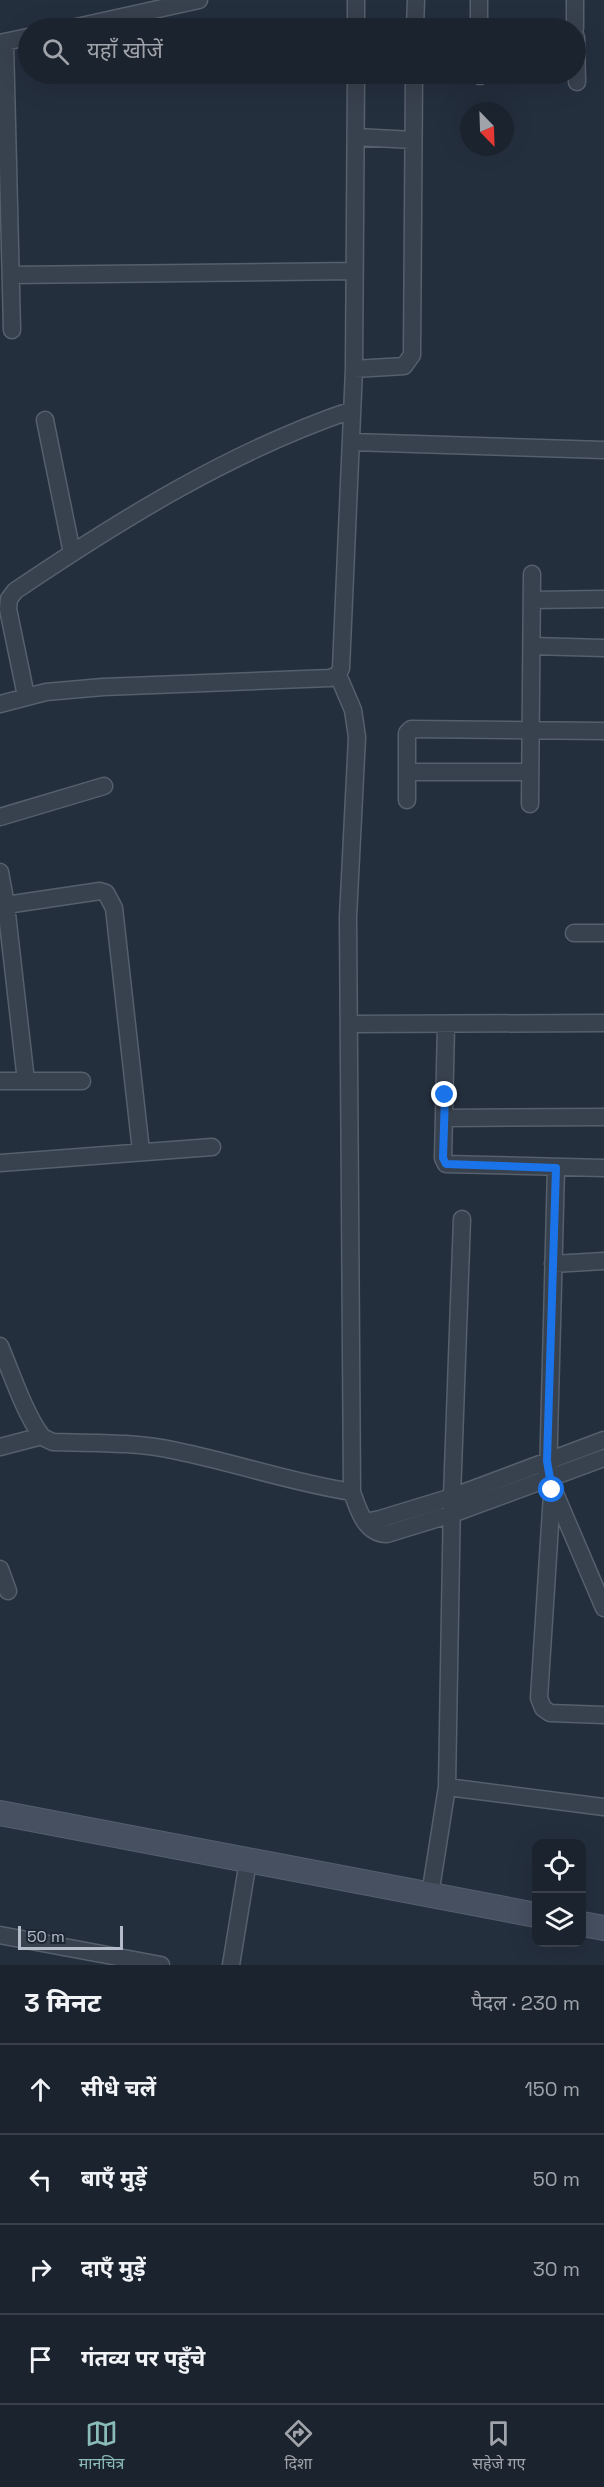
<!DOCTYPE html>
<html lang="hi">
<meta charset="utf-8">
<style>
body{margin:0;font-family:"Space Grotesk","Noto Sans Devanagari",sans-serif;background:#242b36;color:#f1f3f6}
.controls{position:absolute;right:18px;bottom:18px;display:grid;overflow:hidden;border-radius:12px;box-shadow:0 6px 24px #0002}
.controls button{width:54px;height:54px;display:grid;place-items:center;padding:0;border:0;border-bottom:2px solid #39404a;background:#1b232e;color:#f1f3f6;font:30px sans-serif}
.compass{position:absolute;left:460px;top:102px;width:54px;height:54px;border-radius:50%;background:#1b232e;box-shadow:0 6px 24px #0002;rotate:157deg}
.scale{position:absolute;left:18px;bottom:15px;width:105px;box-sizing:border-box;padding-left:6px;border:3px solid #b4bcc9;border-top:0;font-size:16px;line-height:21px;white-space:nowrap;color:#b4bcc9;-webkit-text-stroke:4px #1d2633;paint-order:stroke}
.stop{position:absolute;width:18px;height:18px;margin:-14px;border:4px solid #1a73e8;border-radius:50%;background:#fff}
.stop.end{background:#1a73e8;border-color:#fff;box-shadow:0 2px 6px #0008}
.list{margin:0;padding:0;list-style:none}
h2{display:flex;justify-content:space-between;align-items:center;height:78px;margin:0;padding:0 24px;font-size:26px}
h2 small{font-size:20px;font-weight:400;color:#a0a4aa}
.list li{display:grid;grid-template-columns:39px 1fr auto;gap:18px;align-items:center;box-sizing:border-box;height:90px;padding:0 24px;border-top:2px solid #39404a}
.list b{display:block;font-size:22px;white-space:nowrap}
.list em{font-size:20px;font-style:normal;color:#a0a4aa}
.icon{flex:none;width:33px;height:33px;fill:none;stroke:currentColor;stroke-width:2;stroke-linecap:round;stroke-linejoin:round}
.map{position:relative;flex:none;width:604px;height:1965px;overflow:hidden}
.search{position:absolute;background:#1b232e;box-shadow:0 6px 24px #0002;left:18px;right:18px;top:18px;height:66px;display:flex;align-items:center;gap:15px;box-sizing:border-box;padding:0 21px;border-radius:33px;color:#a0a4aa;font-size:22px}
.sheet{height:438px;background:#1b232e}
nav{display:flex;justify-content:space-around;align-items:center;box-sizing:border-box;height:84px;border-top:2px solid #39404a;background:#1b232e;font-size:16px;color:#a0a4aa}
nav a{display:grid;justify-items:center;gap:3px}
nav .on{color:#8bbbb9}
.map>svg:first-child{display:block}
</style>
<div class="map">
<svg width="604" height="1965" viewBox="0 0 604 1965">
<rect width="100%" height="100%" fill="#242f3e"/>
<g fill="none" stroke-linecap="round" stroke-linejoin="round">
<defs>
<path id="street" d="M356 0V28
M479 0V28
M575 0V28
M72 28 199 0
M415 28 416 0
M576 37 577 82
M5 42 12 330
M0 43 28 37
M356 74 354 369 341 668 338 675 353 710 357 737 348 917 352 1492C358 1509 365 1534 387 1534L452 1514 604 1458
M480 74V76
M356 137 413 140
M11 275 354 271
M354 369 404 366 412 355 414 74
M45 420 72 553
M352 442 604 450
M532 600 604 599
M532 646 604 648
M26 696 8 609 9 599 15 591C120 520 231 451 352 410
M0 704 46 692 103 687 330 678 338 675
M407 772H530
M407 800V733L411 729 604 731
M530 804 532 574
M0 817 104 786
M0 872 6 905 26 1081
M6 905 100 891 106 893 114 908 141 1151
M574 933H604
M351 1024 604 1023
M446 1025 443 1158 446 1164 604 1168
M0 1081H82
M445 1118 604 1117
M0 1163 212 1147
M556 1168 548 1477 604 1608
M553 1264 604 1261
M0 1346C11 1372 25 1414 41 1435 44 1439 49 1440 53 1442 95 1443 137 1442 177 1451 236 1463 293 1483 352 1492
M0 1447 42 1436
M552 1494 539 1698 543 1708 550 1713 604 1715
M365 1522 380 1519 452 1497 604 1440
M0 1569 8 1591
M447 1787 604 1807
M430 1895 447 1787 452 1497 462 1219
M0 1935 161 1965
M231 1965 248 1861"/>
<path id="secondary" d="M0 1813 536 1915
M582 1924 604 1928"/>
</defs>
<use href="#street" stroke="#565f6c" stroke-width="19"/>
<use href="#secondary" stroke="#565f6c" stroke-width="26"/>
<use href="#street" stroke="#38414e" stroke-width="16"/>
<use href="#secondary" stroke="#465061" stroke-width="24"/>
</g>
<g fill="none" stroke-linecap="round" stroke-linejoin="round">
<path stroke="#1a73e8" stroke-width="8" d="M445 1095 443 1158 446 1164 556 1168 547 1461 552 1490"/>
</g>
</svg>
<div class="controls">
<button><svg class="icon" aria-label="locate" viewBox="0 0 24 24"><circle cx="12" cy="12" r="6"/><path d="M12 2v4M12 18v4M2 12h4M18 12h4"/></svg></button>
<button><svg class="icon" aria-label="layers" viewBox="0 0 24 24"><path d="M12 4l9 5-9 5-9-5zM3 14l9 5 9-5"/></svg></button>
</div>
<svg class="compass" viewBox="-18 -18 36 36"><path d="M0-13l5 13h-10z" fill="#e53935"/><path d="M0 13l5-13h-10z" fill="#a0a4aa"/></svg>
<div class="scale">50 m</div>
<div class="stop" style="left:552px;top:1490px"></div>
<div class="stop end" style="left:445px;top:1095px"></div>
<div class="search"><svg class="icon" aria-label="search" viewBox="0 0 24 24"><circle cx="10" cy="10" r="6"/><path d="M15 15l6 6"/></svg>यहाँ खोजें</div>
</div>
<section class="sheet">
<h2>3 मिनट<small>पैदल · 230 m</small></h2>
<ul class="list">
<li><svg class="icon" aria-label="ahead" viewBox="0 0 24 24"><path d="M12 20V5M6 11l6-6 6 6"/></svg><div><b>सीधे चलें</b></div><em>150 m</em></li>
<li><svg class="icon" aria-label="left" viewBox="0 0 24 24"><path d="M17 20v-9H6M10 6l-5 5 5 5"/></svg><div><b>बाएँ मुड़ें</b></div><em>50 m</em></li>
<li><svg class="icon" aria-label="right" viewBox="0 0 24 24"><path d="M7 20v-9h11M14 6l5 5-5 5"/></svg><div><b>दाएँ मुड़ें</b></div><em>30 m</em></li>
<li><svg class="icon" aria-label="arrive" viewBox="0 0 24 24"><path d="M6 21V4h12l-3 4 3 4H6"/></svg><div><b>गंतव्य पर पहुँचे</b></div></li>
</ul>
</section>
<nav>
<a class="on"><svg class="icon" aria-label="map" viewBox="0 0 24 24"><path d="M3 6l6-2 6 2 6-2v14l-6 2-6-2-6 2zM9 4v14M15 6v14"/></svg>मानचित्र</a>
<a><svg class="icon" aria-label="directions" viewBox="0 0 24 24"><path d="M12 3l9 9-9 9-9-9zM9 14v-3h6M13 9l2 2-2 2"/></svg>दिशा</a>
<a><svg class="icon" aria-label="saved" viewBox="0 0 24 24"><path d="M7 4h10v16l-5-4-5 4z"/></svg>सहेजे गए</a>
</nav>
